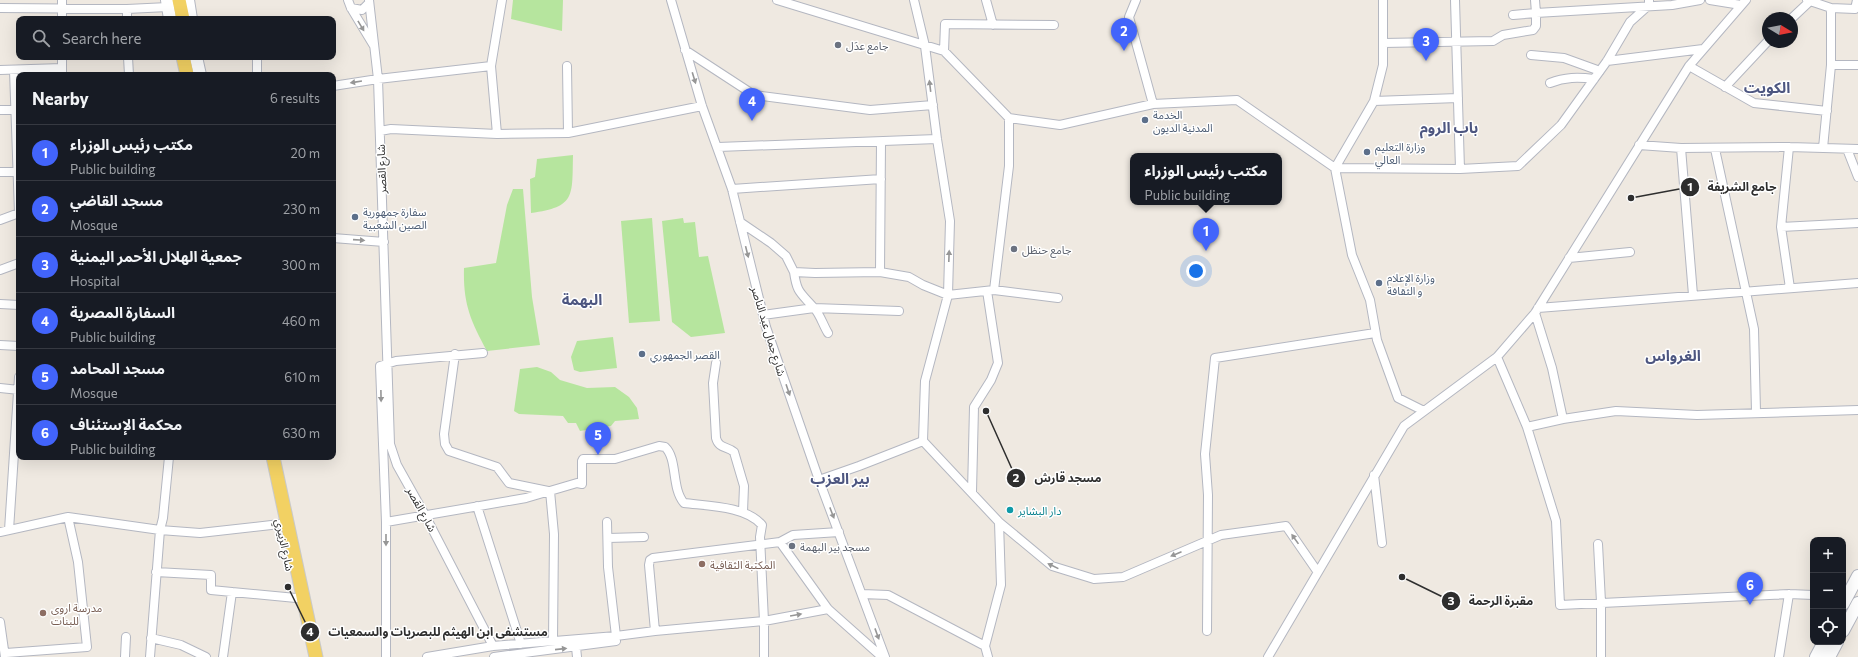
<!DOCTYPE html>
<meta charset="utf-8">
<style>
body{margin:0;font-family:Commissioner,"Noto Sans Arabic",sans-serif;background:#20242c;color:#f1f3f6}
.controls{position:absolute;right:12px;bottom:12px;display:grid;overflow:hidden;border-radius:8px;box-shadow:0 4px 16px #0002}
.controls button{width:36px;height:36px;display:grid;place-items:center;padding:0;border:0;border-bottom:1px solid #363941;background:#171b24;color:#f1f3f6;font:20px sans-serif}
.compass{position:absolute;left:1762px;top:12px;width:36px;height:36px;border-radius:50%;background:#171b24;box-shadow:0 4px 16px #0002;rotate:100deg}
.you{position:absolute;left:1196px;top:271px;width:14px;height:14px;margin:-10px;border:3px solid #fff;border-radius:50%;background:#1a73e8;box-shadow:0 0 0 6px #1a73e833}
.badge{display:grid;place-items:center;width:26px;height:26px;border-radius:50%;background:#4264fb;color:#fff;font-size:13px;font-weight:700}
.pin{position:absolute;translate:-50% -33px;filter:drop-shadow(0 1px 2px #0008)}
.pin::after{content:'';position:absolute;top:21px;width:14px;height:12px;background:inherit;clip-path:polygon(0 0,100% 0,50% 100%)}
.popup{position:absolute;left:1130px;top:153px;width:152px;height:52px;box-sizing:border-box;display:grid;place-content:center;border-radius:8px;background:#171b24;filter:drop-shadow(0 1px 3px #0005);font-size:13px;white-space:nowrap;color:#9ea1a6}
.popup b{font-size:15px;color:#f1f3f6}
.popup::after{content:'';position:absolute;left:50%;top:100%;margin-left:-8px;border:8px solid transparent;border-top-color:#171b24}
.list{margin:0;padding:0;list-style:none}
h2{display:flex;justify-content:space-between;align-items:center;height:52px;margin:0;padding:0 16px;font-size:17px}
h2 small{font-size:13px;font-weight:400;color:#9ea1a6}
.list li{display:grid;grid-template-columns:26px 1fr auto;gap:12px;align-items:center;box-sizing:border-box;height:56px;padding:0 16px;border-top:1px solid #363941}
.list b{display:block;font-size:15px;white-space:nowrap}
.list p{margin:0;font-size:13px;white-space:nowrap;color:#9ea1a6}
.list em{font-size:13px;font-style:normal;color:#9ea1a6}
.icon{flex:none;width:22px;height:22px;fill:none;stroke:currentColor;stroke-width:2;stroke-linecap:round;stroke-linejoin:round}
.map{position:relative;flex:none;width:1858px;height:657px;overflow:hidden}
.search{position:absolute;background:#171b24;box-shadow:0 4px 16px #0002;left:16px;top:16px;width:320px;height:44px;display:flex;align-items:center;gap:10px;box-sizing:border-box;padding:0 14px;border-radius:8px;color:#9ea1a6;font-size:15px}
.panel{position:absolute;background:#171b24;box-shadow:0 4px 16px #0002;left:16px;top:72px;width:320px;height:388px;border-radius:8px}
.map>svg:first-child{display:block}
</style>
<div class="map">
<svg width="1858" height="657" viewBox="0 0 1858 657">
<rect width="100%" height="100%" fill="#efe9e1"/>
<path fill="#b6e59e" d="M513 0H563L562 31 511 19Z
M573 155C572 196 576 207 531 213L530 179 535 177 537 159Z
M513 189H523L532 297 540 345 487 351C470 320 463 303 464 268L496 263 507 205Z
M652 218 660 321 629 323 621 221Z
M683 218 684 223 695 222 699 257 708 256 725 333 691 337 672 322 662 221Z
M613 337 617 368 580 372 574 370 571 357 577 341Z
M537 367 551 372 560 380 587 388 615 387 629 397 637 408 639 419 615 421 611 426 580 431 576 423H568L563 416 519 414 514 411 520 369Z"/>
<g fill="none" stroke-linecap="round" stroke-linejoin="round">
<defs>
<path id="street" d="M62 0V19
M348 0 351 8 374 46
M369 0 378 79 390 444 397 465 425 515 493 646
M671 0 702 106 732 189 766 327 819 480 885 657
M777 0 944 51 1009 118 1060 125 1153 104 1237 100 1335 168 1460 169 1518 166 1561 125 1607 61 1630 22 1649 5V0
M914 0 925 46 937 139 950 221 948 295 925 381 923 441 999 522 1001 585 985 646 988 657
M986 0 993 25
M1136 0 1129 17 1153 104
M1455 0 1460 169
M1710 0 1741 5
M1807 0 1831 8V65L1823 148
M0 8 127 9 168 7
M351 8 362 10 369 3
M1831 8 1855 9 1857 0
M127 9V19
M1513 15 1536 13 1535 0
M1792 18 1809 2
M1383 43 1493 41 1503 35 1533 30 1536 26V13L1672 5 1700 0
M685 50 754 95 870 110 933 105
M944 51 945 24 1054 25
M1531 55 1564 58 1600 71
M62 57V75
M128 57 129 75
M1607 61 1703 49
M1831 65H1858
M567 66 568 133
M1689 66 1754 103 1827 111
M0 70 62 68
M14 70 19 213
M257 75V57
M1550 83C1565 77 1578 77 1594 79
M333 86 378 79 491 66
M1725 87 1768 41
M1374 101 1383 65V0
M0 110H19
M380 131 391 129 497 134 568 133 702 106
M497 134 491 66 502 0
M1639 145 1681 148 1789 147 1858 149
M718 147 937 139
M1789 147 1781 227 1790 288
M1681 148 1693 295
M1715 149 1754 329 1756 412
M1847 149 1858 177
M0 172H19
M732 189 881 179
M0 220 19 213
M740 222 771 243 786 256 794 272 815 273 880 272 909 277 923 285 948 295 994 290 1009 166V118
M1781 227 1858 223
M333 238 384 242
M1569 258 1630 252
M0 270 19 263
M794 272C797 293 800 292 814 308 820 314 823 325 828 333
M880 272 881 142
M994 290 1058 298
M0 304 19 305
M1538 308 1858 283
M1535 313 1552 368 1563 419
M763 315 814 308 899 311
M0 345 19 346
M455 354 444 434 445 444 449 451 497 467 509 483 548 491
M1497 357 1527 427 1556 521 1560 605 1789 594 1813 595
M716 363 713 383 716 438C719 449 727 446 734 452L744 486 743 512
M0 388 19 390
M1424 411 1398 398 1377 340 1370 300 1352 255 1335 168 1374 101 1458 98
M1527 427 1563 419 1616 411 1697 415 1858 410
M1374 475 1382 543
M819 480 859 466 923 441
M550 491 554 534 553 641
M972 492 974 407 991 380 998 363 987 291
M477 506 521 644
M386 522 526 498 577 483 582 484V461L583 459H615L659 446 665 447C678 459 671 488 684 503 708 506 746 506 762 525L760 537 764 621V657
M607 522 608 567 616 636
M999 522 1052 566 1094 579 1123 577 1221 535 1286 526 1317 571
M9 530 19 377
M0 532 68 517 160 530 200 533 280 524
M608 538 644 537
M780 542 828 609 882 657
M1598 544 1601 602V657
M156 572 211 575V590L296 598
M862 594 888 595 985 646
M0 622 5 657
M655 631 649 565 650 560 653 558 780 542 793 535 839 532
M1207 631 1208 495 1205 454 1215 358 1375 333
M151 638 181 645 206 657
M576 647 577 657
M6 653 87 647 78 562 68 517
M125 657 126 637
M150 657 160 530 163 518 169 457
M223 657 232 592
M386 657V522L380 366 396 361 483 353
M427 657 493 646 616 636 655 631 764 621 828 609
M494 657 616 641
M1268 657 1404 426 1497 357 1535 313 1689 66 1746 0
M1779 657 1789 594"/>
<path id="secondary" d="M167 0 170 19
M188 0 191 19
M196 57 200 75
M1843 604 1858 576
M1843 631 1858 603
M1816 657 1824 642
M1829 657 1837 642"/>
<path id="primary" d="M179 0 183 19
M183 57 187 75
M273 457 316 657"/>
</defs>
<use href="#street" stroke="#b4b7c1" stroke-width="10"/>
<use href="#secondary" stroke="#b4b7c1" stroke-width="14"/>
<use href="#primary" stroke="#c9c9c9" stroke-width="15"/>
<use href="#street" stroke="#fff" stroke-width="8"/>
<use href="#secondary" stroke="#fff" stroke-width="12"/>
<use href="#primary" stroke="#f2d163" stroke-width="13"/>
</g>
<defs><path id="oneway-solid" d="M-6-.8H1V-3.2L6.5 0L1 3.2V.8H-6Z"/></defs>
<g fill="#969696">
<use href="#oneway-solid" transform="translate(361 26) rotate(59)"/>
<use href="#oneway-solid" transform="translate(694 78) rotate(73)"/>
<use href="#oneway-solid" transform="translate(356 82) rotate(171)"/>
<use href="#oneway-solid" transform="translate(930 86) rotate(-97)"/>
<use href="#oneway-solid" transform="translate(359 240) rotate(4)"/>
<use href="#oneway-solid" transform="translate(747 252) rotate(76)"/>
<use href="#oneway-solid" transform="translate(949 256) rotate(-88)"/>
<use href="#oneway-solid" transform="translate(788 390) rotate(71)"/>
<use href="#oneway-solid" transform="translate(381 396) rotate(89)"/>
<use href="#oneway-solid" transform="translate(832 513) rotate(69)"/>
<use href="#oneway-solid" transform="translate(1295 539) rotate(-125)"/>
<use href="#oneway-solid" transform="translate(386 540) rotate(90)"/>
<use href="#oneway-solid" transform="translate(1176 554) rotate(157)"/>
<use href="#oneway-solid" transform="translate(1053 566) rotate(-154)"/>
<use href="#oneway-solid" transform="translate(796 615) rotate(-10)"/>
<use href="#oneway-solid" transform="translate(877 634) rotate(70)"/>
<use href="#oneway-solid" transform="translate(561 649) rotate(-6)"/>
</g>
<g fill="#6b7280" stroke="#fff" stroke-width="1.5">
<circle cx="838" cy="45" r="4"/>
<circle cx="1014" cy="249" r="4"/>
<circle cx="792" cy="546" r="4"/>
</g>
<g fill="#5c6f8a" stroke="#fff" stroke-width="1.5">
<circle cx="1145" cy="120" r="4"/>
<circle cx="1367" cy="152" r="4"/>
<circle cx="355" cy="217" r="4"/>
<circle cx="1379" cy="283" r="4"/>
<circle cx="642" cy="354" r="4"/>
</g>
<circle fill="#0f9aa8" stroke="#fff" stroke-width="1.5" cx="1010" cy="510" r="4"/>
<g fill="#8d6e63" stroke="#fff" stroke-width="1.5">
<circle cx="702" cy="564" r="4"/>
<circle cx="43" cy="613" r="4"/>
</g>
<g text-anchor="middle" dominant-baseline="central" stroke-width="3" stroke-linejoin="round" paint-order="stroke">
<g font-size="11" fill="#5b616d" stroke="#fff" text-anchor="start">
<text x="846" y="45">جامع عدَل</text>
<text x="1022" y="249">جامع حنظل</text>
<text x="800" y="546">مسجد بير البهمة</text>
</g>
<g font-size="11" fill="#4e5e75" stroke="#fff" text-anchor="start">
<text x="1153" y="114">الخدمة<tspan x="1153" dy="13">المدنية الديون</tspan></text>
<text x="1375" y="146">وزارة التعليم<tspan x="1375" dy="13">العالي</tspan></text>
<text x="363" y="211">سفارة جمهورية<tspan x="363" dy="13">الصين الشعبية</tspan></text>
<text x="1387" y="277">وزارة الإعلام<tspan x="1387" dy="13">و الثقافة</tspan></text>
<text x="650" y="354">القصر الجمهوري</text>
</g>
<g font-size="11" fill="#2e2e2e" stroke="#fff">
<text transform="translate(381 169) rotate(-92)">شارع القصر</text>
<text transform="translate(769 331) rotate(73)">شارع جمال عبد الناصر</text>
<text transform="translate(422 509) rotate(61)">شارع القصر</text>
<text transform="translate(285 545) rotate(78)">شارع الزبيري</text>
</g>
<g font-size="11" fill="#0d838f" stroke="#fff" text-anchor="start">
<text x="1018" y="510">دار البشاير</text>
</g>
<g font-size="11" fill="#785e54" stroke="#fff" text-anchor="start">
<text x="710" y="564">المكتبة الثقافية</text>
<text x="51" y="607">مدرسة اروى<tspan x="51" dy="13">للبنات</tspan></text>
</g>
<g font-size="15" font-weight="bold" fill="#4d5680" stroke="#fff">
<text x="1767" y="87">الكويت</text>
<text x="1449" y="127">باب الروم</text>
<text x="582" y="299">البهمة</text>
<text x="1673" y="355">الغرواس</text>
<text x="840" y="478">بير العزب</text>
</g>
</g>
<path fill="none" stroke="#2e2e2e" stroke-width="1.5" d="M1631 198L1690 187M986 411L1016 478M1402 577L1451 601M288 587L310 632"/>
<g fill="#2e2e2e" stroke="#fff" stroke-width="1.5">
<circle cx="1631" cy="198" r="4"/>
<circle cx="986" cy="411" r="4"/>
<circle cx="1402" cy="577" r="4"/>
<circle cx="288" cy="587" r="4"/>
<circle cx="1690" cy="187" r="10"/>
<circle cx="1016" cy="478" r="10"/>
<circle cx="1451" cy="601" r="10"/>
<circle cx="310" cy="632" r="10"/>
</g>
<g font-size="12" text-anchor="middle" font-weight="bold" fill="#fff">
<text x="1690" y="191">1</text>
<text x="1016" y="482">2</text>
<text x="1451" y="605">3</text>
<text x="310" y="636">4</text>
</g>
<g font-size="12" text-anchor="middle" font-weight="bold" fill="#2e2e2e" stroke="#fff" stroke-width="3" stroke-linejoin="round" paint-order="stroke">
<text x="1742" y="191">جامع الشريفة</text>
<text x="1068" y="482">مسجد قارش</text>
<text x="1501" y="605">مقبرة الرحمة</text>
<text x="438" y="636">مستشفى ابن الهيثم للبصريات والسمعيات</text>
</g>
</svg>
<div class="controls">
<button>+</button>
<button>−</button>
<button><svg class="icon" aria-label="locate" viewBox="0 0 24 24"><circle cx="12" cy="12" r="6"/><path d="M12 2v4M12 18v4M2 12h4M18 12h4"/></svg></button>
</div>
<svg class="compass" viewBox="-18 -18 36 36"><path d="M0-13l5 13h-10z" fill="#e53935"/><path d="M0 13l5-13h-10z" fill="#9ea1a6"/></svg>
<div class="you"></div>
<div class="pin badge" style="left:1206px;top:251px">1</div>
<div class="popup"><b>مكتب رئيس الوزراء</b>Public building</div>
<div class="pin badge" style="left:1124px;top:51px">2</div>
<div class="pin badge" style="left:1426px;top:61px">3</div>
<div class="pin badge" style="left:752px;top:121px">4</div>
<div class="pin badge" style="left:598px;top:455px">5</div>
<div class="pin badge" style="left:1750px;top:605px">6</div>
<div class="search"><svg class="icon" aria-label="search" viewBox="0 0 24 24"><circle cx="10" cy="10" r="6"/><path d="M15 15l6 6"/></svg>Search here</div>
<section class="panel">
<h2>Nearby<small>6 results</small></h2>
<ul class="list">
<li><span class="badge">1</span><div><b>مكتب رئيس الوزراء</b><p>Public building</p></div><em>20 m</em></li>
<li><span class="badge">2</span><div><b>مسجد القاضي</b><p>Mosque</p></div><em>230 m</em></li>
<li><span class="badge">3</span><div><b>جمعية الهلال الأحمر اليمنية</b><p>Hospital</p></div><em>300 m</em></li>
<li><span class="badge">4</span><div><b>السفارة المصرية</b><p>Public building</p></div><em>460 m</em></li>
<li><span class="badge">5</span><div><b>مسجد المحامد</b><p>Mosque</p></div><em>610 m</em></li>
<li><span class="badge">6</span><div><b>محكمة الإستئناف</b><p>Public building</p></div><em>630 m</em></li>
</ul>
</section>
</div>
